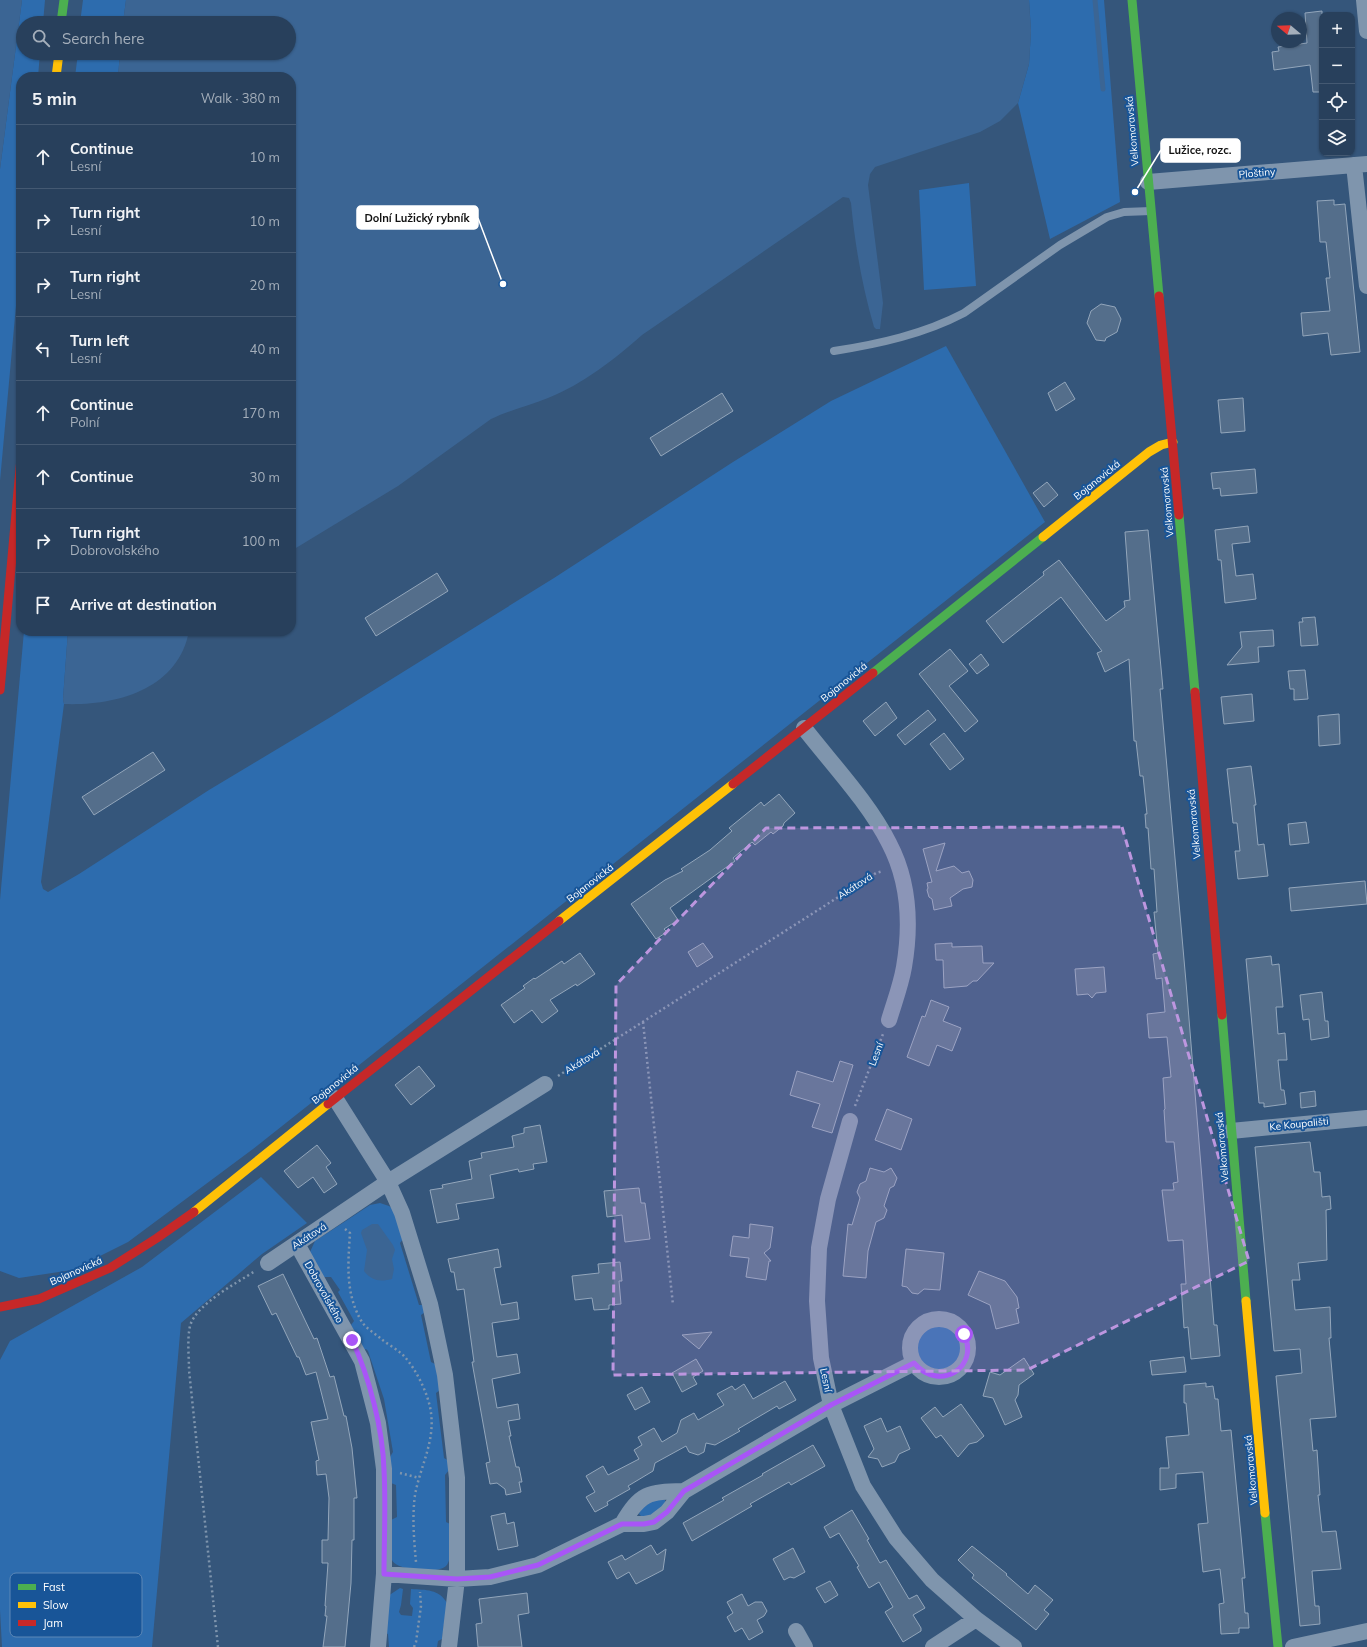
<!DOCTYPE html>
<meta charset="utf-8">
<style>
body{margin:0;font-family:Mulish,sans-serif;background:#304762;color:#f1f3f6}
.controls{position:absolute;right:12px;top:12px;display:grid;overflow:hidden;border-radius:8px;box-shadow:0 1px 3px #0004}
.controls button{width:36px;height:36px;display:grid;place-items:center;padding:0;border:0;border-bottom:1px solid #445972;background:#28405c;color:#f1f3f6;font:20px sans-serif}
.compass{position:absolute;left:1271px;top:12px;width:36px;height:36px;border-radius:50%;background:#28405c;box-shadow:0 1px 3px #0004;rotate:289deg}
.stop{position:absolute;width:12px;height:12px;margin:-9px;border:3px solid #a855f7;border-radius:50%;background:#fff}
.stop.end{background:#a855f7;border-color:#fff;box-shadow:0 1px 4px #0008}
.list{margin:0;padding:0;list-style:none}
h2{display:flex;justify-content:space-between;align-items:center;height:52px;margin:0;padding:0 16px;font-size:17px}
h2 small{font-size:13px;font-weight:400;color:#a5afbb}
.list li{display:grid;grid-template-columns:26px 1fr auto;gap:12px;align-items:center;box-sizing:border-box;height:64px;padding:0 16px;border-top:1px solid #445972}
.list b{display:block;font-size:15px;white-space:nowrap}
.list p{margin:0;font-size:13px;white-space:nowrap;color:#a5afbb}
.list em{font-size:13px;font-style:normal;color:#a5afbb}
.icon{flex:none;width:22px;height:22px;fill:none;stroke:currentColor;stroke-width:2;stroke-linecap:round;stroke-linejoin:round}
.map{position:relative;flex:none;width:1367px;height:1647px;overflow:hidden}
.search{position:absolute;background:#28405c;box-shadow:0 1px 3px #0004;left:16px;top:16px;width:280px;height:44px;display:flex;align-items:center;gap:10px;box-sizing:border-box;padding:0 14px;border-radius:22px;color:#a5afbb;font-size:15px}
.panel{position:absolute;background:#28405c;box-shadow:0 1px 3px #0004;left:16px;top:72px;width:280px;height:564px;border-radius:16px}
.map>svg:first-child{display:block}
</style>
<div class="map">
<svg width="1367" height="1647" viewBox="0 0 1367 1647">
<rect width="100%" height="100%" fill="#35567b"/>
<path fill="#2d6cae" d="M22 0H45L43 23H23V53H40L38 77H21V251L0 481V169Z
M83 0H126L123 23H80Z
M1029 0H1104L1120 202 1050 239 1018 103 1029 64 1031 31Z
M78 53H120L118 77H75Z
M969 183 976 286 924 290 919 190Z
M946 346 1045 522 253 1149 128 1242 72 1270 19 1278 0 1271V900L24 631H68L63 699 64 704 41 882 43 889 48 892 79 874 209 790 329 718 554 578 733 462 831 401Z
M261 1177 307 1223 262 1254 181 1323 152 1647H2L0 1610V1360L10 1341 142 1267Z
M380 1203 389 1206 395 1210 403 1239 400 1243 419 1305H423L425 1312 421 1315 431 1362 437 1365 440 1390 436 1393 444 1458 449 1461V1470L445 1475 446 1522 450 1524C450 1534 453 1559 446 1566 438 1574 397 1571 392 1560 389 1555 391 1528 391 1520L397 1517 396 1485 391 1483 390 1457 393 1452 384 1399 368 1351 366 1349 364 1350 351 1325 354 1321 338 1292 340 1290 331 1277H322L310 1252 315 1241 332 1230 370 1205Z
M914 1348a24 24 0 1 1 48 0a24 24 0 1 1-48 0Z
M654 1500H665V1504C659 1511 651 1518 641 1516L639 1514 641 1509Z
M400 1588 403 1589 401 1605 399 1612 401 1615 412 1616 413 1608 410 1604 411 1589C426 1590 439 1589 447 1603L442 1639 438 1641 437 1647H389L388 1634 382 1632 388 1596Z"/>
<path fill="#3b6594" d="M0 0H22L0 169Z
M126 0H1029L1031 31 1029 64 1018 103 1000 121 980 132 875 167 870 174 868 185 883 303 880 329H876L874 327C862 286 855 245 851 203L849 198 843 197 642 335C615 359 583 384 548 398 529 406 509 410 491 419L398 486 291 551V77H118L120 53H289V23H123Z
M68 631H189C178 690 115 706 64 704L63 699Z
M372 1224H378L393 1245 395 1250 392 1259 394 1269 392 1279C380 1282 372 1281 364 1271L367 1250 361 1233 362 1230Z"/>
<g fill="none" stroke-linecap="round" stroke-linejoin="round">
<path stroke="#3b6594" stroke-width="5" d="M1095 0 1103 89"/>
</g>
<path fill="#546e8b" stroke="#93a6bb" d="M1322 11V92H1313L1310 65 1274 70 1272 52 1279 51 1278 47 1307 43 1305 13Z
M1334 200V205L1345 204 1360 352 1331 355 1328 333 1303 336 1301 313 1330 311 1326 278H1330L1326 242H1320L1317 201Z
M1101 304 1115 307 1121 319 1117 332 1106 338 1105 341 1096 340 1087 323 1091 311Z
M1065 382 1075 399 1056 411 1048 393Z
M722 393 733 411 661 456 650 438Z
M1243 398 1245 431 1221 433 1218 400Z
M1255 469 1257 493 1221 496 1220 488 1213 489 1211 473Z
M1047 482 1058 495 1044 507 1033 493Z
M1248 526 1250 542 1232 544 1236 576 1253 574 1256 599 1225 603 1221 560H1218L1215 530Z
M1148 530 1163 689H1160L1186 982 1210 1277 1214 1325H1217L1220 1356 1191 1359 1188 1327 1184 1328 1181 1284H1186L1183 1240 1168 1241 1162 1190H1174L1173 1183 1178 1182 1174 1142H1166L1164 1110 1165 1109 1163 1078 1171 1077 1167 1037 1149 1038 1147 1014 1165 1012 1162 978 1156 979 1153 954 1158 953 1154 912H1157L1154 869H1151L1148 828H1146L1145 814H1147L1143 776H1140L1136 741H1134L1129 659 1105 672 1097 653 1102 651 1061 597 1003 643 986 621 1044 575 1043 572 1059 560 1106 621 1125 607 1124 601 1130 600 1125 532Z
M437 573 448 591 376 636 365 618Z
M1315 617 1318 645 1301 646 1299 622H1303L1302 618Z
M1273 630 1274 646 1258 647 1259 662 1227 665 1242 647 1240 632Z
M950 649 968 671 949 686 978 721 965 732 919 674Z
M981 654 989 665 977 674 969 664Z
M1305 670 1308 699 1294 700V689H1290L1288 671Z
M1252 694 1254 721 1224 724 1221 697Z
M886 702 897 718 875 736 863 721Z
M928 710 936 720 905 745 897 735Z
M1339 714 1340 744 1319 746 1318 716Z
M944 733 964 759 950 770 930 744Z
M153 752 165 770 94 815 82 797Z
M1251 766 1256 805H1254L1258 845 1264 844 1268 876 1238 879 1235 851H1240L1237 823H1233L1227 769Z
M779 794 795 813 784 823 783 826 773 834 771 832 755 845 752 842 733 858 735 861 670 908 678 920 664 929 667 932 656 939 631 904 665 880 683 871 681 869 710 850 732 831 729 828 761 802 764 806Z
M1306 822 1309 843 1290 845 1288 824Z
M945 843 936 871 954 866 962 873 969 871 973 880 972 887 963 889 950 898 952 906 934 910 932 899 929 897 927 890 928 888 927 883 932 882 923 849Z
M1365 881 1367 904 1291 911 1289 888Z
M703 943 713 957 697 967 688 952Z
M952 943V947L982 946 983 963H994L977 981H973L967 986 944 988 943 960H936L935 944Z
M580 953 595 974 577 986 576 984 550 1000 558 1011 542 1023 532 1010 514 1023 501 1005 525 988 523 986 534 978 535 979 562 961 564 964Z
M1271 956 1272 965 1279 964 1283 1007H1276L1278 1034 1285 1033 1287 1060H1278L1281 1090H1284L1286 1104 1264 1107V1103H1259L1246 959Z
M1104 967 1106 992 1096 993 1092 998 1088 994 1077 995 1075 969Z
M1322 992 1325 1021H1328L1329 1037 1311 1040 1309 1019 1303 1020 1300 995Z
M931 1000 949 1007 943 1021 961 1028 952 1051 937 1045 929 1066 907 1057 922 1016 925 1017Z
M840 1061 853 1065 832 1133 812 1127 820 1104 790 1095 797 1071 833 1082Z
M419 1066 435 1086 411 1105 395 1085Z
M1315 1091 1316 1106 1301 1108 1300 1093Z
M887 1109 912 1119 901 1150 875 1140Z
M540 1125 547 1162 533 1164 534 1169 519 1172 518 1169 490 1175 494 1198 456 1204 459 1219 437 1223 430 1190 443 1188 442 1185 472 1179 469 1161 482 1158 481 1153 514 1147 512 1136 524 1133V1128Z
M1310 1142 1314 1172H1320L1322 1197 1330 1196 1331 1209 1326 1210 1327 1260 1298 1263 1300 1280H1292L1295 1310 1330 1307 1331 1338H1329L1336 1417 1310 1419 1313 1451 1317 1450 1320 1495H1318L1322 1532 1336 1531 1341 1569 1312 1571 1315 1606H1319L1320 1624 1300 1626 1276 1376 1302 1373 1300 1349 1274 1351 1255 1147Z
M317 1145 331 1163 326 1167 337 1184 324 1193 313 1177 298 1188 284 1171Z
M870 1168 884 1172 891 1168 897 1178 894 1186 890 1188 884 1206 887 1210 884 1218 876 1222 868 1251 866 1278 843 1276 848 1224 852 1225 860 1198 857 1192 860 1184 866 1181Z
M639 1188 641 1203H645L650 1239 625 1242 622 1215 607 1217 604 1191Z
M750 1224 773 1227 770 1248 764 1253 771 1261H769L766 1280 746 1277 749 1258 730 1256 733 1236 749 1238Z
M498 1249 501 1267 494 1268 501 1305 517 1302 519 1319 492 1323 497 1357 517 1354 520 1373 492 1379 497 1408 518 1404 520 1419 508 1421 511 1436H509L516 1467H519L522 1482H519L521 1492 506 1495 505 1489 497 1483 490 1484 486 1463 490 1462 472 1362H474L464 1289 457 1290 454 1272H451L448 1259Z
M906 1249 944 1253 940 1290 924 1289 918 1294 912 1293 907 1287 902 1286Z
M620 1262 622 1281H619L621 1304 609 1305V1309L594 1310 592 1298 575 1300 572 1276 599 1273 598 1264Z
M979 1271 1005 1281 1017 1297 1019 1308 1016 1309 1019 1323 996 1329 990 1305 968 1295Z
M283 1274 314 1339 317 1338 330 1377 334 1376 344 1416H346L352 1448 357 1498H354V1540H352L351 1583 345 1647H323L327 1616H325L326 1606H325L328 1563H322V1540H328L329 1498 326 1474 317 1475 316 1461 319 1460 311 1422 328 1419 316 1372 306 1375 299 1357H297L276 1313 272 1315 258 1286Z
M712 1332 699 1349 682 1335Z
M1184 1357 1186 1372 1152 1375 1150 1361Z
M1024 1358 1034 1374 1019 1385 1018 1395 1015 1400 1022 1417 1005 1425 993 1398 983 1396 990 1372 1000 1375Z
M696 1359 703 1371 693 1377 697 1384 682 1392 672 1373Z
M785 1381 796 1400 779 1409 777 1406 738 1429 740 1431 715 1445 706 1443 704 1452 698 1455 689 1452 686 1446 655 1463 653 1471 628 1486 630 1489 607 1502 608 1505 595 1512 586 1497 595 1492 586 1476 603 1466 608 1475 639 1459 634 1450 642 1445 638 1437 654 1428 662 1442 677 1433 681 1420 694 1413 698 1420 724 1405 717 1394 732 1386 735 1390 744 1384 753 1399Z
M1206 1383V1387L1213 1386 1215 1399H1218L1221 1431 1231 1430 1245 1578H1242L1245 1613H1248L1249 1628H1239V1633L1221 1634 1219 1604 1224 1603 1220 1569 1203 1572 1198 1524 1208 1523 1203 1472 1176 1474V1488L1160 1490V1468H1169L1166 1437 1189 1435 1186 1403H1184V1385Z
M642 1387 650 1402 635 1410 627 1395Z
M961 1404 984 1436 977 1442 969 1444 958 1457 941 1435 936 1438 921 1418 935 1407 943 1417Z
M881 1418 887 1432 900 1426 910 1449 899 1454 895 1462 882 1467 878 1459 868 1457 874 1449 864 1426Z
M813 1445 825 1466 791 1485 789 1482 750 1504 752 1506 692 1541 683 1523 724 1500 722 1498 763 1475 762 1474Z
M852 1510 869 1539 867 1540 880 1563 886 1560 909 1599 917 1595 925 1608 913 1615 921 1628V1631L903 1642 885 1612 893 1607 879 1582 869 1588 857 1567 859 1566 839 1533 830 1538 824 1527Z
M505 1513 507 1524 514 1522 518 1546 498 1550 491 1516Z
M651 1545 657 1555 666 1549 663 1570 636 1584 629 1572 617 1579 608 1562 622 1555 625 1560Z
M972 1546 1007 1574 1006 1575 1028 1594 1035 1585 1053 1600 1044 1610 1049 1614 1036 1630 972 1578 974 1575 958 1560Z
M793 1548 805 1572 794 1578 790 1577 784 1580 773 1559Z
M830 1581 838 1595 825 1603 816 1588Z
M527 1593 529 1613 518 1615 522 1647H478L476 1624 482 1623 479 1599Z
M742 1594 748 1606 755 1602H762L767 1611 764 1616 757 1620 763 1632 749 1640 742 1628 735 1632 727 1617 733 1613 727 1602Z"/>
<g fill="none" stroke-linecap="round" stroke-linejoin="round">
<path stroke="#7f95ad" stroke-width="2.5" stroke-dasharray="2 3" stroke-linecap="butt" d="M643 1022 673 1305
M558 1076 876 873 883 871
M855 1106 883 1034
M345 1229 350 1233C348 1264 345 1294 362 1322 366 1328 374 1333 380 1338 387 1344 397 1349 404 1356 416 1369 429 1395 431 1413 435 1442 420 1467 415 1495 412 1517 414 1540 416 1562
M400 1473 419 1478
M218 1647 189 1370C189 1356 187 1340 190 1326 196 1304 237 1283 255 1271
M414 1647 416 1642 421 1606 420 1592"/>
<path stroke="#7f95ad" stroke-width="8" d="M834 351C879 344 924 334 964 313L1060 245 1107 217 1124 212 1151 211"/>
<path stroke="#7f95ad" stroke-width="16" d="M1364 0 1367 31
M1354 165 1367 286
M1148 182 1367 164
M804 728C832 764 869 803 889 843 909 881 911 926 904 967 901 985 894 1003 889 1020
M335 1098 388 1182 402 1213 430 1304 445 1375 457 1478V1579L449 1647
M850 1121 828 1199 819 1248 817 1301 821 1358 831 1405 863 1486 896 1538 932 1580 976 1619 1014 1647
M1231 1131 1367 1118
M297 1244 362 1361 378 1423 384 1469V1574L378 1647
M268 1263 388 1182 545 1084
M910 1348a29 29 0 1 1 58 0a29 29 0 1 1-58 0Z
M622 1524C641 1492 648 1492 684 1491
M384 1574 457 1579 490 1577 538 1565 622 1524H644L654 1522 667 1512 684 1491 831 1405 914 1363
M796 1631 805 1647
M933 1647 976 1619
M1293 1647 1367 1631"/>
<path stroke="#4caf50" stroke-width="9" d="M1132 0 1159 296
M61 23 64 0
M1179 515 1195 692
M873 673 1043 537
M1222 1015 1246 1301
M1265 1513 1278 1647"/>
<path stroke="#ffc107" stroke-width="9" d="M56 77 59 53
M1043 537 1149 452 1161 445 1173 442
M559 921 733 784
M194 1212 328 1104
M1246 1301 1265 1513"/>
<path stroke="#c62828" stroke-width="9" d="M1159 296 1179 515
M0 690 21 458
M1195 692 1222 1015
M733 784 873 673
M328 1104 559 921
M0 1307 39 1299 110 1268 157 1238 194 1212"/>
</g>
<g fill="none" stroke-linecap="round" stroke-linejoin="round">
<path stroke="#a855f7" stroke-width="5" d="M352 1340C369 1376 383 1430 384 1470 386 1505 384 1540 384 1574L457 1579 490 1577 538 1565 622 1524H644L654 1522 667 1512 684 1491 831 1405 914 1363C940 1393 980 1367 964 1334"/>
</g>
<path fill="#bd96df" fill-opacity="0.2" stroke="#bd96df" stroke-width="3" stroke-dasharray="8 5" stroke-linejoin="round" d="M1122 827 1249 1261 1027 1370 613 1375 616 985 766 828Z"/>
<g text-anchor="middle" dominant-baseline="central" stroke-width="4" stroke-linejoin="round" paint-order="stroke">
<g font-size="10" fill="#fff" stroke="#185598">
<text transform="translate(1132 131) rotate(-95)">Velkomoravská</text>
<text transform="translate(1257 173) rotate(-5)">Ploštiny</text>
<text transform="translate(1097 480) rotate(-39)">Bojanovická</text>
<text transform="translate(1167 502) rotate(-95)">Velkomoravská</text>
<text transform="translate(844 682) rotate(-39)">Bojanovická</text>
<text transform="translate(1194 824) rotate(-95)">Velkomoravská</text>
<text transform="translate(590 883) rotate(-38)">Bojanovická</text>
<text transform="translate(855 886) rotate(-33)">Akátová</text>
<text transform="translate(876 1054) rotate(-69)">Lesní</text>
<text transform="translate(582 1061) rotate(-32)">Akátová</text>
<text transform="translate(335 1084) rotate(-39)">Bojanovická</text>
<text transform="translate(1299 1124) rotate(-6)">Ke Koupališti</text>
<text transform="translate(1222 1147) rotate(-95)">Velkomoravská</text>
<text transform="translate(309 1236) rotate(-33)">Akátová</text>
<text transform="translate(76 1271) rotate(-24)">Bojanovická</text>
<text transform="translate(324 1292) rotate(61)">Dobrovolského</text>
<text transform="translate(826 1380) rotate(78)">Lesní</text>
<text transform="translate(1251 1470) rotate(-95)">Velkomoravská</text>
</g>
</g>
<rect x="10" y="1573" width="132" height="64" rx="6" fill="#185598" stroke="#5d88b7" stroke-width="1"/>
<rect x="18" y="1584" width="18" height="6" fill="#4caf50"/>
<rect x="18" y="1602" width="18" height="6" fill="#ffc107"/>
<rect x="18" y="1620" width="18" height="6" fill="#c62828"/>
<g font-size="11" fill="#fff">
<text x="43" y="1591">Fast</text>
<text x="43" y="1609">Slow</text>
<text x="43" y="1627">Jam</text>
</g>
<path fill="none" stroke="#fff" stroke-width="1.5" d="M1135 192L1161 150M503 284L478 218"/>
<g fill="#fff" stroke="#185598" stroke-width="1.5">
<circle cx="1135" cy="192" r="4"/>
<circle cx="503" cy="284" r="4"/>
</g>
<g fill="#fff" stroke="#fff" stroke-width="1.5">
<rect x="1161" y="139" width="79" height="23" rx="4"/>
<rect x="357" y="206" width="121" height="23" rx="4"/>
</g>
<g font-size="11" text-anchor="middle" font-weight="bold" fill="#111">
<text x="1200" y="154">Lužice, rozc.</text>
<text x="417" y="222">Dolní Lužický rybník</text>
</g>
</svg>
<div class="controls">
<button>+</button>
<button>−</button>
<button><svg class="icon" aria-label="locate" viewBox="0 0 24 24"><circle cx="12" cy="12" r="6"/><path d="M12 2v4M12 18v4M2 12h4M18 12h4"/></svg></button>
<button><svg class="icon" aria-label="layers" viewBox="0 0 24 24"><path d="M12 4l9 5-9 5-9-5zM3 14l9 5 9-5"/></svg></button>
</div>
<svg class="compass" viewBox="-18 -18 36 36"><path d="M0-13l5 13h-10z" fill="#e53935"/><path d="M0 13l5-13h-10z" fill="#a5afbb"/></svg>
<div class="stop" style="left:964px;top:1334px"></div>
<div class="stop end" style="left:352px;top:1340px"></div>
<div class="search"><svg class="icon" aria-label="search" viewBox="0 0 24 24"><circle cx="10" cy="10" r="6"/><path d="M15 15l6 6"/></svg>Search here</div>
<section class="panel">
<h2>5 min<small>Walk · 380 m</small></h2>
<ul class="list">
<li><svg class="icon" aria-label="ahead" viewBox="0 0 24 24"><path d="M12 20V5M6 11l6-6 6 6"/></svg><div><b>Continue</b><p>Lesní</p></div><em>10 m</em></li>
<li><svg class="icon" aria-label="right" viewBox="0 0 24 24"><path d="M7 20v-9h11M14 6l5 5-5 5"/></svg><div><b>Turn right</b><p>Lesní</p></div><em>10 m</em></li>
<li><svg class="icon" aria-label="right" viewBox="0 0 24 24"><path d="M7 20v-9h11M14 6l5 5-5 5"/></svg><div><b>Turn right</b><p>Lesní</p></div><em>20 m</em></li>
<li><svg class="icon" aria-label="left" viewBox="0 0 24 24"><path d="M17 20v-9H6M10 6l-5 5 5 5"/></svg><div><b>Turn left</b><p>Lesní</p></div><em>40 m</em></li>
<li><svg class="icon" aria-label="ahead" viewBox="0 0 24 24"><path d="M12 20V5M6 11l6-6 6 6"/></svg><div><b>Continue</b><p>Polní</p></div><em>170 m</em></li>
<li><svg class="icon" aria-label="ahead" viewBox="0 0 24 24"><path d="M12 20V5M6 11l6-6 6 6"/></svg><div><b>Continue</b></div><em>30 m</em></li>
<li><svg class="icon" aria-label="right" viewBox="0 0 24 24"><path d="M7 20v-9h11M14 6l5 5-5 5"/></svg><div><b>Turn right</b><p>Dobrovolského</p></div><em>100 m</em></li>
<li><svg class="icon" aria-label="arrive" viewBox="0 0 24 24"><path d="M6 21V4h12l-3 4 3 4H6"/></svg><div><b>Arrive at destination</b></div></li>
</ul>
</section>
</div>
